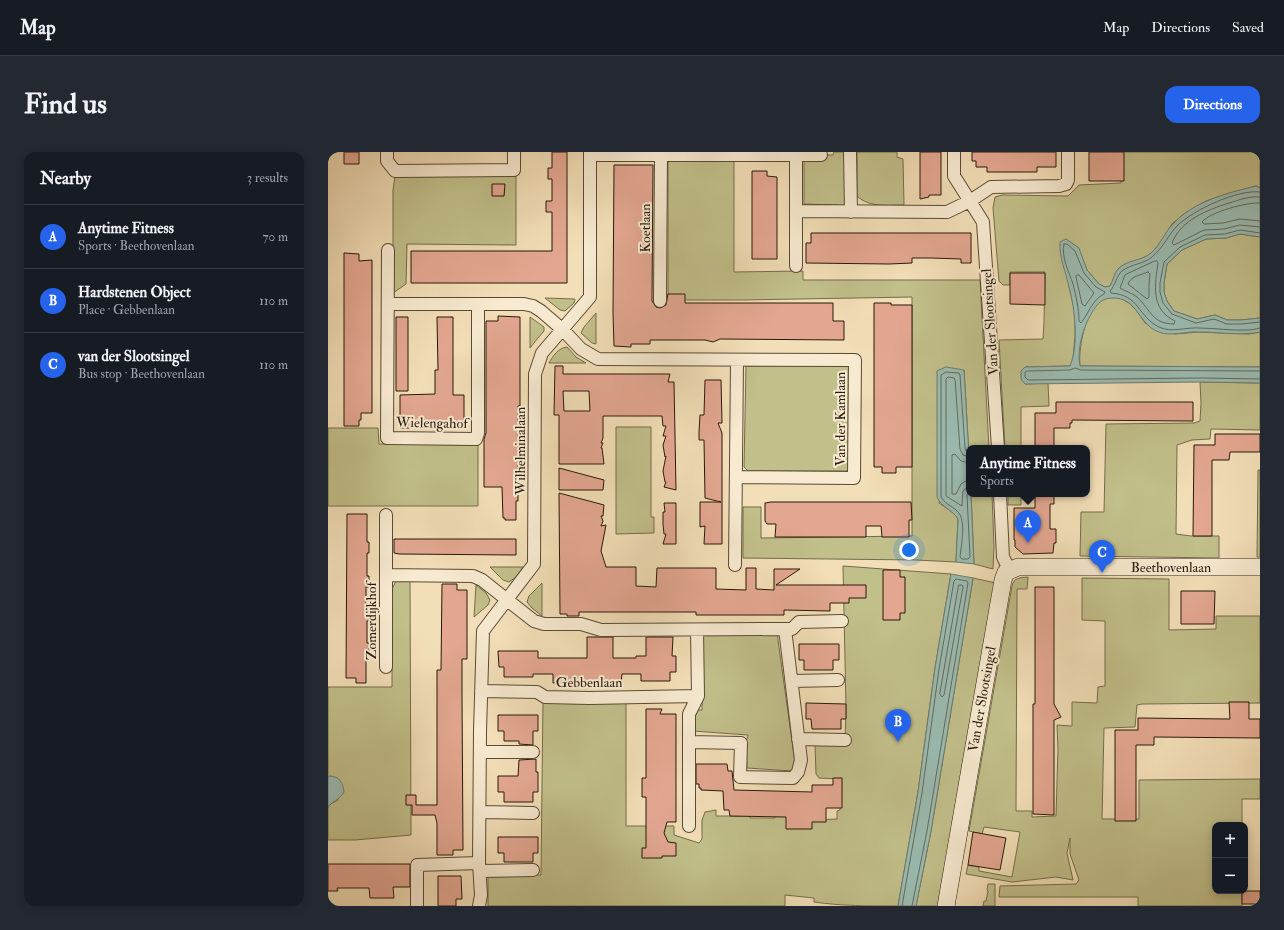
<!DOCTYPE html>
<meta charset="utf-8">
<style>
body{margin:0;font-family:"IM FELL Double Pica",serif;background:#242831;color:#f1f3f6}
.controls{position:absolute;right:12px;bottom:12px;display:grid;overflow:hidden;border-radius:8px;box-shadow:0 2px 10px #0003}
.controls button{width:36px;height:36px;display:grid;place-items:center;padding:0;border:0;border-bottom:1px solid #363941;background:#171b24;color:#f1f3f6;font:20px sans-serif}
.you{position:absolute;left:581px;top:398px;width:14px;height:14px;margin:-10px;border:3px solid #fff;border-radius:50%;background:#1a73e8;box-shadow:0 0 0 6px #1a73e833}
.badge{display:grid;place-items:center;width:26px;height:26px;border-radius:50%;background:#2563eb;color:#fff;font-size:13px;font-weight:700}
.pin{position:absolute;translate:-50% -33px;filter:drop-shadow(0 1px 2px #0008)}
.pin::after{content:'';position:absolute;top:21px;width:14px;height:12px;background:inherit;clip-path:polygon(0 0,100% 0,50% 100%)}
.popup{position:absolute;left:638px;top:293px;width:124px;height:52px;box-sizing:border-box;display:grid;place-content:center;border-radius:8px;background:#171b24;filter:drop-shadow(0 1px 3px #0005);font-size:13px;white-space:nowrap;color:#9ea1a6}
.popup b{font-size:15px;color:#f1f3f6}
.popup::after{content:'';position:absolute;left:50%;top:100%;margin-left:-8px;border:8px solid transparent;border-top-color:#171b24}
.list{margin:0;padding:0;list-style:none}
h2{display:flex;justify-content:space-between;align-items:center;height:52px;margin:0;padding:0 16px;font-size:17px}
h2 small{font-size:13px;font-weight:400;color:#9ea1a6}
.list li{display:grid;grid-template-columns:26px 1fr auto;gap:12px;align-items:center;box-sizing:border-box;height:64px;padding:0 16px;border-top:1px solid #363941}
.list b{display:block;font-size:15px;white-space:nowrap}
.list p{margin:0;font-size:13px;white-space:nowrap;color:#9ea1a6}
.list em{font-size:13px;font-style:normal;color:#9ea1a6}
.map{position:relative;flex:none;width:932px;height:754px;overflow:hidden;border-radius:12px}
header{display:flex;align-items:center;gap:24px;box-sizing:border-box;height:56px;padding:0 20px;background:#171b24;border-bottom:1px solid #363941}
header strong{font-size:19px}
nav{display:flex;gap:22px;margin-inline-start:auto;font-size:14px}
.intro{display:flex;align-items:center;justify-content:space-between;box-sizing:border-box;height:96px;padding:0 24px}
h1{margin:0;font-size:28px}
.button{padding:10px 18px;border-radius:12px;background:#2563eb;color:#fff;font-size:14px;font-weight:700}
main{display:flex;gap:24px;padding:0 24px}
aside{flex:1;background:#171b24;border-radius:12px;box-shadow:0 2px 10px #0003}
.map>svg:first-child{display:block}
</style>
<header>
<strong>Map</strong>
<nav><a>Map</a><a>Directions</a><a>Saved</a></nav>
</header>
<div class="intro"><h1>Find us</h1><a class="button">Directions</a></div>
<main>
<aside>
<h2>Nearby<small>3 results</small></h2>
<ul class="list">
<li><span class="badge">A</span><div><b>Anytime Fitness</b><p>Sports · Beethovenlaan</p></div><em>70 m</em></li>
<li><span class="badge">B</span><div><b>Hardstenen Object</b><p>Place · Gebbenlaan</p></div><em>110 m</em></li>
<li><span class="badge">C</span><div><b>van der Slootsingel</b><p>Bus stop · Beethovenlaan</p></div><em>110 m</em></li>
</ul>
</aside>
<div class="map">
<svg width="932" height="754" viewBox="0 0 932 754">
<rect width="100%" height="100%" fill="#f2deb7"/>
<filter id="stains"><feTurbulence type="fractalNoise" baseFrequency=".005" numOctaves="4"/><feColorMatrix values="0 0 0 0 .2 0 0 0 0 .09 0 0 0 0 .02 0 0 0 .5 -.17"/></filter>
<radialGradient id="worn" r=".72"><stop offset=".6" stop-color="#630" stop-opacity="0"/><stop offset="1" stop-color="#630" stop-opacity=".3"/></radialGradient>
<path fill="#c1bf8a" stroke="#746c4a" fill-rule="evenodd" d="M506 0H518L521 57 515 60 510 53 476 52V3H505Z
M529 0H569V5L575 7 576 53C559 53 542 56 529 44Z
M793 0H932V36L928 34 878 49 856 62 844 72 832 92 821 103 810 108 784 130 782 134 777 135 771 132 759 118 750 96 738 87 741 134 747 161V183L745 208 743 214 697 215V232L720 231 721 254 693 255V296H677L671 188 715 187 716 171 717 120H682V133H675L671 129 665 56 667 45 674 43 740 44 751 33 793 31Z
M340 5H406V120L475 119V128H652L661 296H641V304L636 218 611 351 627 362 630 367 628 410 588 408 415 406V355H433V386L584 384V145L414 148H340Z
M67 24H188V93L79 92 78 132 65 141V38ZM176 33V43H164Z
M912 82 932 85V166L913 168H899L887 163 869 167 846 159 839 149 836 141V131L839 112 854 98 878 87 898 86Z
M782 145 792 146 801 151 809 159 817 171 847 182 870 180 921 182 932 180V215L752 214C750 195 758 149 782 145Z
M217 146 247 147 246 151 237 159 232 158Z
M268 161V192L264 191 253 181 256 175Z
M202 165 216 175V179L210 186 202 196Z
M239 195 248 205 258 211H221C225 204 230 196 239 195Z
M524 213 522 319H420L416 315 418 214Z
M872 230 932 231V278L883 277 882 287 864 288 849 293 848 382 863 384H891V406L752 404 753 360H776L778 272 866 271 872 269 873 251Z
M288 275H323V365H326V381L288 382Z
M0 276H50L51 292 150 293V354H0Z
M930 318H932V405H929Z
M643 342H664L666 395 665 417 646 412Z
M680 342H693V353H680Z
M515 414 623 422 607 516 590 640 570 754C541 754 513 754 486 750V746L457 743V754H160V723H213L215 547H298V674H346V683L371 691 374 687V668L377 660 388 658V664H412L422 657V666H447V660L485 668 509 667V659L512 658V627L491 626 488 622 487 592 517 591 518 555Z
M162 415H195L188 425 181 430 175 428Z
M700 425 699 437H689L688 659H704V665L728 664 730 597 729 573 744 574V550L769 551 770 535 777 534V469L754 468V426L841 427V478L888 477V464H932V551L814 552 809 553 807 575 776 576 774 667H811V628L932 627V647H914V673H887V739H914V754H810V745H671L672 734 748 732 751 728 742 702V686L739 701 745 728 728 725 684 730 638 722 640 713 651 715V719L684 725 692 680 656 675 654 682 641 679 684 434C686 425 692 426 700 425Z
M645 426 668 431 612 754H588L603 679Z
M82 427 83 683 27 688H0V656L1 653 10 648 2 624 0 625V535H64V437L68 429Z
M214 431V464L204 456 199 450 201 444Z
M148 433 158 441 162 448 160 453 146 465Z
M374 481H449L467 611 464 619 419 616 418 590 420 583 365 579V558H374Z
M660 732H667V754H655L656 749H658L660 739 659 738Z"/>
<path fill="#9bbcb2" stroke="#6d7b6f" d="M928 34 932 36V85L912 82 898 86 878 87 854 98 839 112 836 131V140L839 149 846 159 869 167 887 163 899 168H913L932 166V180C912 184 891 180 871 180 858 179 843 185 831 180 810 173 810 145 784 146 772 146 767 155 762 164 754 178 749 199 752 214L932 215V231L872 230 697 232 693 227V219L697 215 742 214C751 193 747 157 741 135 738 120 731 106 732 90L738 87 751 96 759 118 771 132 777 135 782 134C785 129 786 121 790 117 798 108 814 109 823 101 833 92 836 81 845 72 866 49 899 41 928 34Z
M618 215 636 218 641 304V342H643L646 412 628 410 630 367C625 358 613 355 609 345V219Z
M623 422 645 426 603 679 588 754H570L590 640 607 516Z
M2 624C12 624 15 632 16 640 12 648 3 649 0 656V625Z"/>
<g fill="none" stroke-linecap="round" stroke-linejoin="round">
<path stroke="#626a5e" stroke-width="1" d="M932 40C910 37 865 58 849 74 840 83 836 95 824 105 816 112 803 112 794 119 789 123 787 134 782 139L783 141C812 143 810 165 831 175 842 181 859 175 871 176 887 176 904 179 920 178 924 178 928 177 932 176
M932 45C921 44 911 48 901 51 879 58 853 68 844 91L846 93 876 78 896 77 912 73 932 75
M932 51C919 50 882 60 874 70L876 72 895 71 912 67 932 69
M932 81 912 78 897 82 877 83 852 95 836 110 832 131V140L835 151 844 162 868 171 886 167 899 172H913L932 170
M736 92H739L747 99 756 121 768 135 777 140 776 142C764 148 761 161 753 171L751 169C751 157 748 144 745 132 741 120 733 105 736 92Z
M827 109H829L830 111C827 133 822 157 847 169L846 172C824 172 823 158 809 145 804 141 797 139 792 136L797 123Z
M820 120 822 122 821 131V145L819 147 800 132C803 124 813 123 820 120Z
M749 123H751L766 141 757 154 754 152 748 125Z
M932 219 753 218 747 216 742 218 699 219 697 220V225L700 228 872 226 932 227
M641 300 638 299 637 296 632 223 631 221 618 220 613 223V344C615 351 624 354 629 359 639 367 633 393 632 405L634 407H640L642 405 639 343 641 339
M641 305 635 303 632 297 627 227 626 226 620 225 618 227V344L634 354 635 339 641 334
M641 311 633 309 627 302 624 303V342H628L633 332 641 327
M631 433H634L635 435 616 543 614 545 612 542Z
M574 754 594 641 611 517 626 429 628 427 639 429 640 431 599 679 584 754"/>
</g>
<path fill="#e3a791" stroke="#28190b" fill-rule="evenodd" d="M16 0H31V12H16Z
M224 0H239V131H83V99H224V60H218V49H224V27H220V16H224Z
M592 0H613V43H601V45L592 47Z
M644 0H728V15H709V20H659V15H648V9H644Z
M761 0H796V29H761Z
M286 13H325L324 149 328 155 332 156 338 153 340 142H357V151H505V169H516V188L392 187 385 190 377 188H322V192H303V195L286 194 285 161Z
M424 19H439V24L449 25V107H424Z
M164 32H177L176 44H164Z
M483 81H643V111H633V107L604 106H584V111L561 112 478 111V91H483Z
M16 101 31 102V109L44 108V261H33V268H31V274H16Z
M682 121H717V153L682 152Z
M546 151H563V153H584V315H568V321H554V315H546Z
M170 164 192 165V254H190V349H188V368H177V366H175L174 335H156V287L158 281V169H170Z
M68 165H80V239H68Z
M109 165H125V243H136V276H72V243L107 242V218H110Z
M227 214H235V222H342L340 230H346L348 338 336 335 338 330H337L335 319 338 304 337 305 335 293 338 284H335L338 274H335L334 264H275V286L273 291H275L273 296H274L276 312H231V263H226ZM235 239H261L262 259H236Z
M377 228H393L394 271H390L394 281V392H376L377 374 372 375V350H393L377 346 376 288H371V280L372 263H376Z
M728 250H865V269L744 268V271H742V276H726V296H707V261H728Z
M887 282H932V300H902L901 308H884V384H865L866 293H887Z
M231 316 276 328 275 338H231Z
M231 341 276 353 275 364H273L275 369 273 374 278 373 273 399 278 415H308V434L328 435 329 416H388V437L418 438V416H428V437L446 438V417H472L448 433H538V446H521V451H502V459L456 458V463H368V460H251V464H239V462H232Z
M707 342H726V352H722V377H728V391H726L725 401 695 402 687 395V388H686V356H707Z
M443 350H583L584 368H581V385H554L553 374H538V385H447L448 372H439L437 369V351Z
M336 351H348V392H335L338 382H336L335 372V360H337Z
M19 362H39V390H41V401H39V424H41V435H38V458H41V469H39V491H41V503H38V531H28V526H18Z
M66 387H188V403L71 402 66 401Z
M555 418H572V425H577V461H572V468H555Z
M114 432H129V438H139V507H134V543L135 698H125V703H109V671L107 663H84V653H78V643H88V653H109V518H113Z
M707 435H726V552L733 565 726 568V663L705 662V552H707Z
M853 439H887L886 472H853Z
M259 485H285V506H308V504H318V485H345L344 504H348V520H342V529H313V522H294L293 531H225V522H205V525H176V515H171L170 499H210V506H259Z
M471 492H511V508H505V518H476V508H471Z
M901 550H921V567H932V586L826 585V593H808V669H787V578H810V566L902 567Z
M478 551 518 552V567H513V577H484L483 567H478Z
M318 557H334L332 562H348V670H339L336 681 340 690 348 691V704H334V706H314V696H318V645H314V626H318Z
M170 563H210V579H205V593L191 592V589H176V579H170Z
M208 607V620H210V640H205V650H176V640H170V624H190L191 608Z
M368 612H399L400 619H404L406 638 484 640V633H505V626H514V656H498V670H484V677H458V665L402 664 401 658H396L395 639 373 638V636H371V632H368Z
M645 680 678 686 672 718 640 713Z
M170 685H210V701H205V710H176V701H170Z
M0 712H82V735H65L66 746H42L41 736H9L10 739H0Z
M110 724H133L134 747H128V754H110Z
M914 739H932V752H914Z"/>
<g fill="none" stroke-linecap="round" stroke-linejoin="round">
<defs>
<path id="street" d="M59 0V9L67 19 186 18V0
M522 0 523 60
M626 0V24L655 70 670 296
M468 2V114
M262 3H493
M468 59 619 60 642 49 663 35 731 34 738 32 740 28V0
M60 98 59 286 148 287 150 281V152
M332 149 333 3
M60 152H196L205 154 213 159 235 178 253 197 270 207 527 208 526 326 408 325
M672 342 675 405 681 417
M58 363V515
M407 413 409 208
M58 423 145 424 154 428 206 469 216 472H253L273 478 457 477H464L471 470 514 469
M464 529 510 528
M153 539 209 540 217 545 261 546 370 544
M470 587 517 588
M362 590 413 591 412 625 465 626 470 620 473 608 457 477
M152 600H205
M152 660 205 661
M361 674V562L370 544 369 478
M152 719 205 718
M89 754V713L151 711
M151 754 153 743 151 711 152 579 155 479 206 412 207 222 214 201 262 145V0"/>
<path id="secondary" d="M618 754 675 428 678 420 690 415H932"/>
</defs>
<use href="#street" stroke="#5a4a36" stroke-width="14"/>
<use href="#secondary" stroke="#28190b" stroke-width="18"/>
<use href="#street" stroke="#f7ead0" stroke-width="12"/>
<use href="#secondary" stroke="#f7ead0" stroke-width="17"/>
</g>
<g text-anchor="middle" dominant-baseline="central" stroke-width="4" stroke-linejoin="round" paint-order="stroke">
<g font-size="14" fill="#28190b" stroke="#f7ead0">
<text transform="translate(317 76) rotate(-90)">Koetlaan</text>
<text transform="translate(662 170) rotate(-94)">Van der Slootsingel</text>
<text transform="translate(512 267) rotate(-90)">Van der Kamlaan</text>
<text transform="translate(104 271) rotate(1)">Wielengahof</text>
<text transform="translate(192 299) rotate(-90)">Wilhelminalaan</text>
<text x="843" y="415">Beethovenlaan</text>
<text transform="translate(43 469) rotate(-90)">Zomerdijkhof</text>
<text x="261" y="530">Gebbenlaan</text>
<text transform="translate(654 547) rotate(-80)">Van der Slootsingel</text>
</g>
</g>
<rect width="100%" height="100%" filter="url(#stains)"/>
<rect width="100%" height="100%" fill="url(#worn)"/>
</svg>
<div class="controls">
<button>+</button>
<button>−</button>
</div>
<div class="you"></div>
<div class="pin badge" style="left:700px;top:391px">A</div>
<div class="popup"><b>Anytime Fitness</b>Sports</div>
<div class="pin badge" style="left:570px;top:590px">B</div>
<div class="pin badge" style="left:774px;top:421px">C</div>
</div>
</main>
